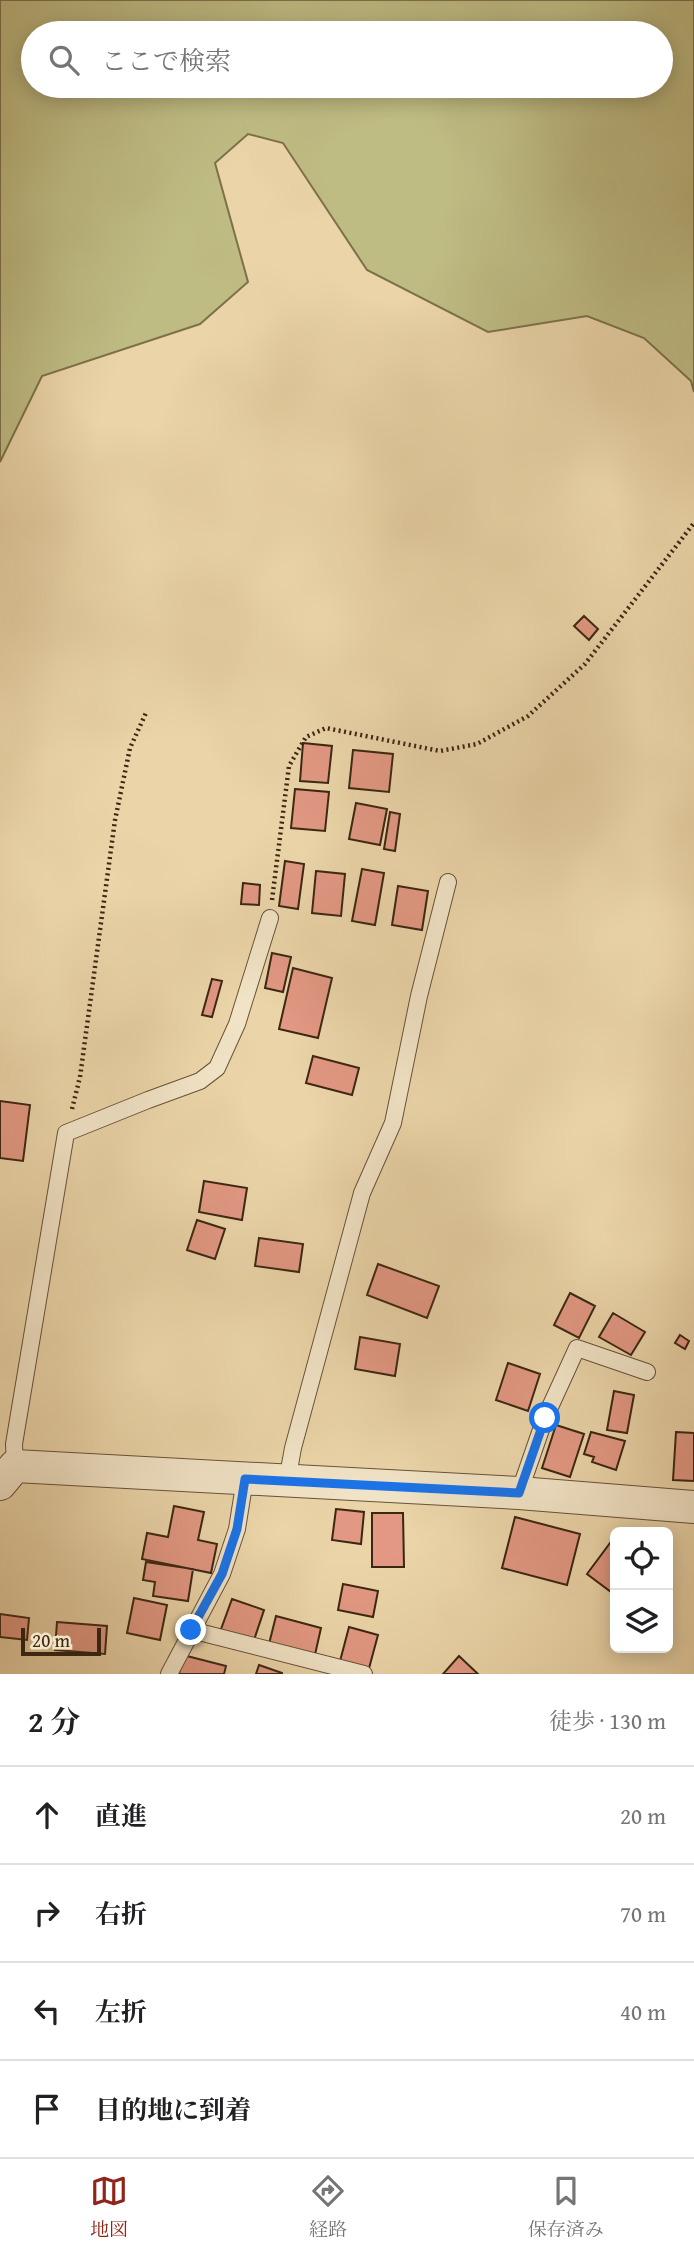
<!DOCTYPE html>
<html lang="ja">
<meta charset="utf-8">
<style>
body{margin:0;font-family:"Gentium Book Plus","Noto Serif JP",serif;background:#f6f6f6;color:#202124}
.controls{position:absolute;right:21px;bottom:21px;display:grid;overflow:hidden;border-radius:10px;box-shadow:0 4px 18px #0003}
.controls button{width:63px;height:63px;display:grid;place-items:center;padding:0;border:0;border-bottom:2px solid #e0e0e0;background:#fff;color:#202124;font:35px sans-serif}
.scale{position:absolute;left:21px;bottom:18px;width:80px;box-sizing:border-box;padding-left:7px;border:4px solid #3c2712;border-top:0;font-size:19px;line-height:24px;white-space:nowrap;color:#3c2712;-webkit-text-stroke:5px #f1e3c6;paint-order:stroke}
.stop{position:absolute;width:21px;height:21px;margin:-16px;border:5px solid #1a73e8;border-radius:50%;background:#fff}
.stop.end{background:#1a73e8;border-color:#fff;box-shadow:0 2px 7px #0008}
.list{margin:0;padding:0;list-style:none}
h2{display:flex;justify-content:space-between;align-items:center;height:91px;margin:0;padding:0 28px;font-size:30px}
h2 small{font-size:23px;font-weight:400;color:#757577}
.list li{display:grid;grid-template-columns:46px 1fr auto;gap:21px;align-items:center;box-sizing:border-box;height:98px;padding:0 28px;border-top:2px solid #e0e0e0}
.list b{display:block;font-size:26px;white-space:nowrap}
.list em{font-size:23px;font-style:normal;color:#757577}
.icon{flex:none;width:38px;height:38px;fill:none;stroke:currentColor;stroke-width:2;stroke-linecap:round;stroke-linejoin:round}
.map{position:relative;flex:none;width:694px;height:1674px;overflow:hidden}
.search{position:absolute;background:#fff;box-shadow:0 4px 18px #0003;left:21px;right:21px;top:21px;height:77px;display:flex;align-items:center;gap:18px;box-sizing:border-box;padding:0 24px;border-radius:38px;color:#757577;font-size:26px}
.sheet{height:483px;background:#fff}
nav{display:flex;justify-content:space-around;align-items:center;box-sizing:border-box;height:98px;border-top:2px solid #e0e0e0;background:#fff;font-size:19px;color:#757577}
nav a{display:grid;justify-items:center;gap:4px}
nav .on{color:#8f2418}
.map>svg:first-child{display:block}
</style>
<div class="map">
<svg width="694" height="1674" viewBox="0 0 694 1674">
<rect width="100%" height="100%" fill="#ead4a8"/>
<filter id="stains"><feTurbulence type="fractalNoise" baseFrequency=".00286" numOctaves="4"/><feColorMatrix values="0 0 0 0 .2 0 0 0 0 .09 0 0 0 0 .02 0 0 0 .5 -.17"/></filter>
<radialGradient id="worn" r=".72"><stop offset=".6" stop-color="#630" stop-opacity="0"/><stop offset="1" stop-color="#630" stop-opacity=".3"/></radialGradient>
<path fill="#bebb83" stroke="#7d714a" stroke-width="2" fill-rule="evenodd" d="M0 0H694V392L691 381 644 338 587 316 488 332 367 270 283 143 248 134 215 163 248 282 200 324 42 376 0 462ZM33 33H661V86H33Z"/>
<path fill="#e29883" stroke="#3c2712" stroke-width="2" d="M584 616 598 629 589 640 574 626Z
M303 743 332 746 328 783 300 781Z
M353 750 393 754 389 792 349 788Z
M295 789 329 792 325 831 291 828Z
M356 803 387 809 380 845 349 839Z
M390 812 400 814 395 851 384 849Z
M285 861 304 864 298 909 279 906Z
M362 869 384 873 375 925 352 921Z
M316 871 345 874 341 916 312 913Z
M243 883 260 885 259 905 241 904Z
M398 886 428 891 422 930 392 925Z
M272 953 291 957 283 992 265 988Z
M293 968 332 978 318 1038 279 1029Z
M212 979 222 981 212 1017 202 1015Z
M313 1056 359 1068 352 1095 306 1083Z
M0 1101 30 1105 23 1161 0 1158Z
M204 1181 247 1188 242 1220 199 1212Z
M197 1220 225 1229 215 1259 187 1250Z
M259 1238 303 1244 299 1272 255 1266Z
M378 1264 439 1286 427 1318 367 1295Z
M570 1293 595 1306 579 1338 554 1325Z
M613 1313 645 1332 631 1355 599 1337Z
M680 1335 689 1341 685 1349 675 1343Z
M360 1337 400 1344 395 1376 355 1369Z
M508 1363 540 1374 528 1411 496 1400Z
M614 1391 634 1395 627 1433 607 1430Z
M556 1425 584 1434 570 1477 542 1468Z
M591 1432 625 1441 616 1470 592 1462 594 1457 584 1454Z
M676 1432 694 1433V1481L673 1480Z
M174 1506 204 1512 198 1540 217 1544 211 1573 142 1559 147 1533 168 1537Z
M336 1509 364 1512 361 1544 332 1540Z
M372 1513H403L404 1567H372Z
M515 1517 580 1534 567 1585 502 1568Z
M613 1539 615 1540V1595L587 1574Z
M146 1562 193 1569 188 1601 153 1596 155 1582 143 1580Z
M343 1584 378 1591 373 1617 338 1610Z
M134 1598 167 1605 160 1640 127 1633Z
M232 1599 264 1610 253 1643 220 1632Z
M0 1614 29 1618 27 1640 0 1637Z
M276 1616 321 1628 314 1659 268 1648Z
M57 1622 107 1626 105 1654 55 1650Z
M349 1627 378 1635 368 1672 339 1665Z
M183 1655 226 1666 224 1674H179Z
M459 1656 478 1674H443Z
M259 1665 282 1673V1674H256Z"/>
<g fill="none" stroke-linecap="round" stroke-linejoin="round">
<defs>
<path id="service" d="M15 1466 14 1444 66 1133 148 1100 200 1081 217 1068 237 1024 270 918
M287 1481 293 1448 362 1193 393 1123 419 996 448 882
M519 1493 545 1418 577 1348 647 1372
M191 1630 364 1674
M169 1674 222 1574 237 1529 245 1479"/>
<path id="minor" d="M0 1484 15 1466 519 1493 694 1507"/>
</defs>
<use href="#service" stroke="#685238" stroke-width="18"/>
<use href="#minor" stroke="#685238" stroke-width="34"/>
<path stroke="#3c2712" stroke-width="4.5" stroke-dasharray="2 3.5" stroke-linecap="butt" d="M272 900 289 766 306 737 326 728 440 751 477 744 528 716 585 664 694 523
M72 1109 80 1077 115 820 130 748 146 713"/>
<use href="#service" stroke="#f1e3c6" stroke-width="16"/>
<use href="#minor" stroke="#f1e3c6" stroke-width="32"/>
</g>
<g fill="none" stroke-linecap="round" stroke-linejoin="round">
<path stroke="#1a73e8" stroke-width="9" d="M191 1630 222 1574 237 1529 245 1479 519 1493 545 1418"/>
</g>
<rect width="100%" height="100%" filter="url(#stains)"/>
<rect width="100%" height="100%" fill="url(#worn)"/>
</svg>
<div class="controls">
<button><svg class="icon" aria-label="locate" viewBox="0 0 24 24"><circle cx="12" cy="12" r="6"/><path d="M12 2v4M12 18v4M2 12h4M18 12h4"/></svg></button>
<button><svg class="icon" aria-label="layers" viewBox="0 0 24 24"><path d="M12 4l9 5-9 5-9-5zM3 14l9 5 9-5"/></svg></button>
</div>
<div class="scale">20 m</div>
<div class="stop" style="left:545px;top:1418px"></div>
<div class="stop end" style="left:191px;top:1630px"></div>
<div class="search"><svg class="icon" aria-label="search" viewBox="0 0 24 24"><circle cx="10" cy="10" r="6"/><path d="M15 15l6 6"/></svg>ここで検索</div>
</div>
<section class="sheet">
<h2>2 分<small>徒歩 · 130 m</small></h2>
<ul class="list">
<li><svg class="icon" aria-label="ahead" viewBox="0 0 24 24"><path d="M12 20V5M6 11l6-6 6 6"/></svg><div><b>直進</b></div><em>20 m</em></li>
<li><svg class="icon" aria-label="right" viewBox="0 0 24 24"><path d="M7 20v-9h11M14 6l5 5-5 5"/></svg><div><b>右折</b></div><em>70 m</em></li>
<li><svg class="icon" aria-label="left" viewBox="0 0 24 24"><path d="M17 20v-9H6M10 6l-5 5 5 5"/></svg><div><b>左折</b></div><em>40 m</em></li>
<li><svg class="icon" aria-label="arrive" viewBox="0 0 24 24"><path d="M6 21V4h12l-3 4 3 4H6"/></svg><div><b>目的地に到着</b></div></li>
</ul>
</section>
<nav>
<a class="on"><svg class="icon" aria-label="map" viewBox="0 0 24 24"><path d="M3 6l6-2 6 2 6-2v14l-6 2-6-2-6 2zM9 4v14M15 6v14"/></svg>地図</a>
<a><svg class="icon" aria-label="directions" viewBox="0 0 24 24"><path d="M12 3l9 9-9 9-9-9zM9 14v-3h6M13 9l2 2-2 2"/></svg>経路</a>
<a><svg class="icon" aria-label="saved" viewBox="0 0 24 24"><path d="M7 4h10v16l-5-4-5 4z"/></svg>保存済み</a>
</nav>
